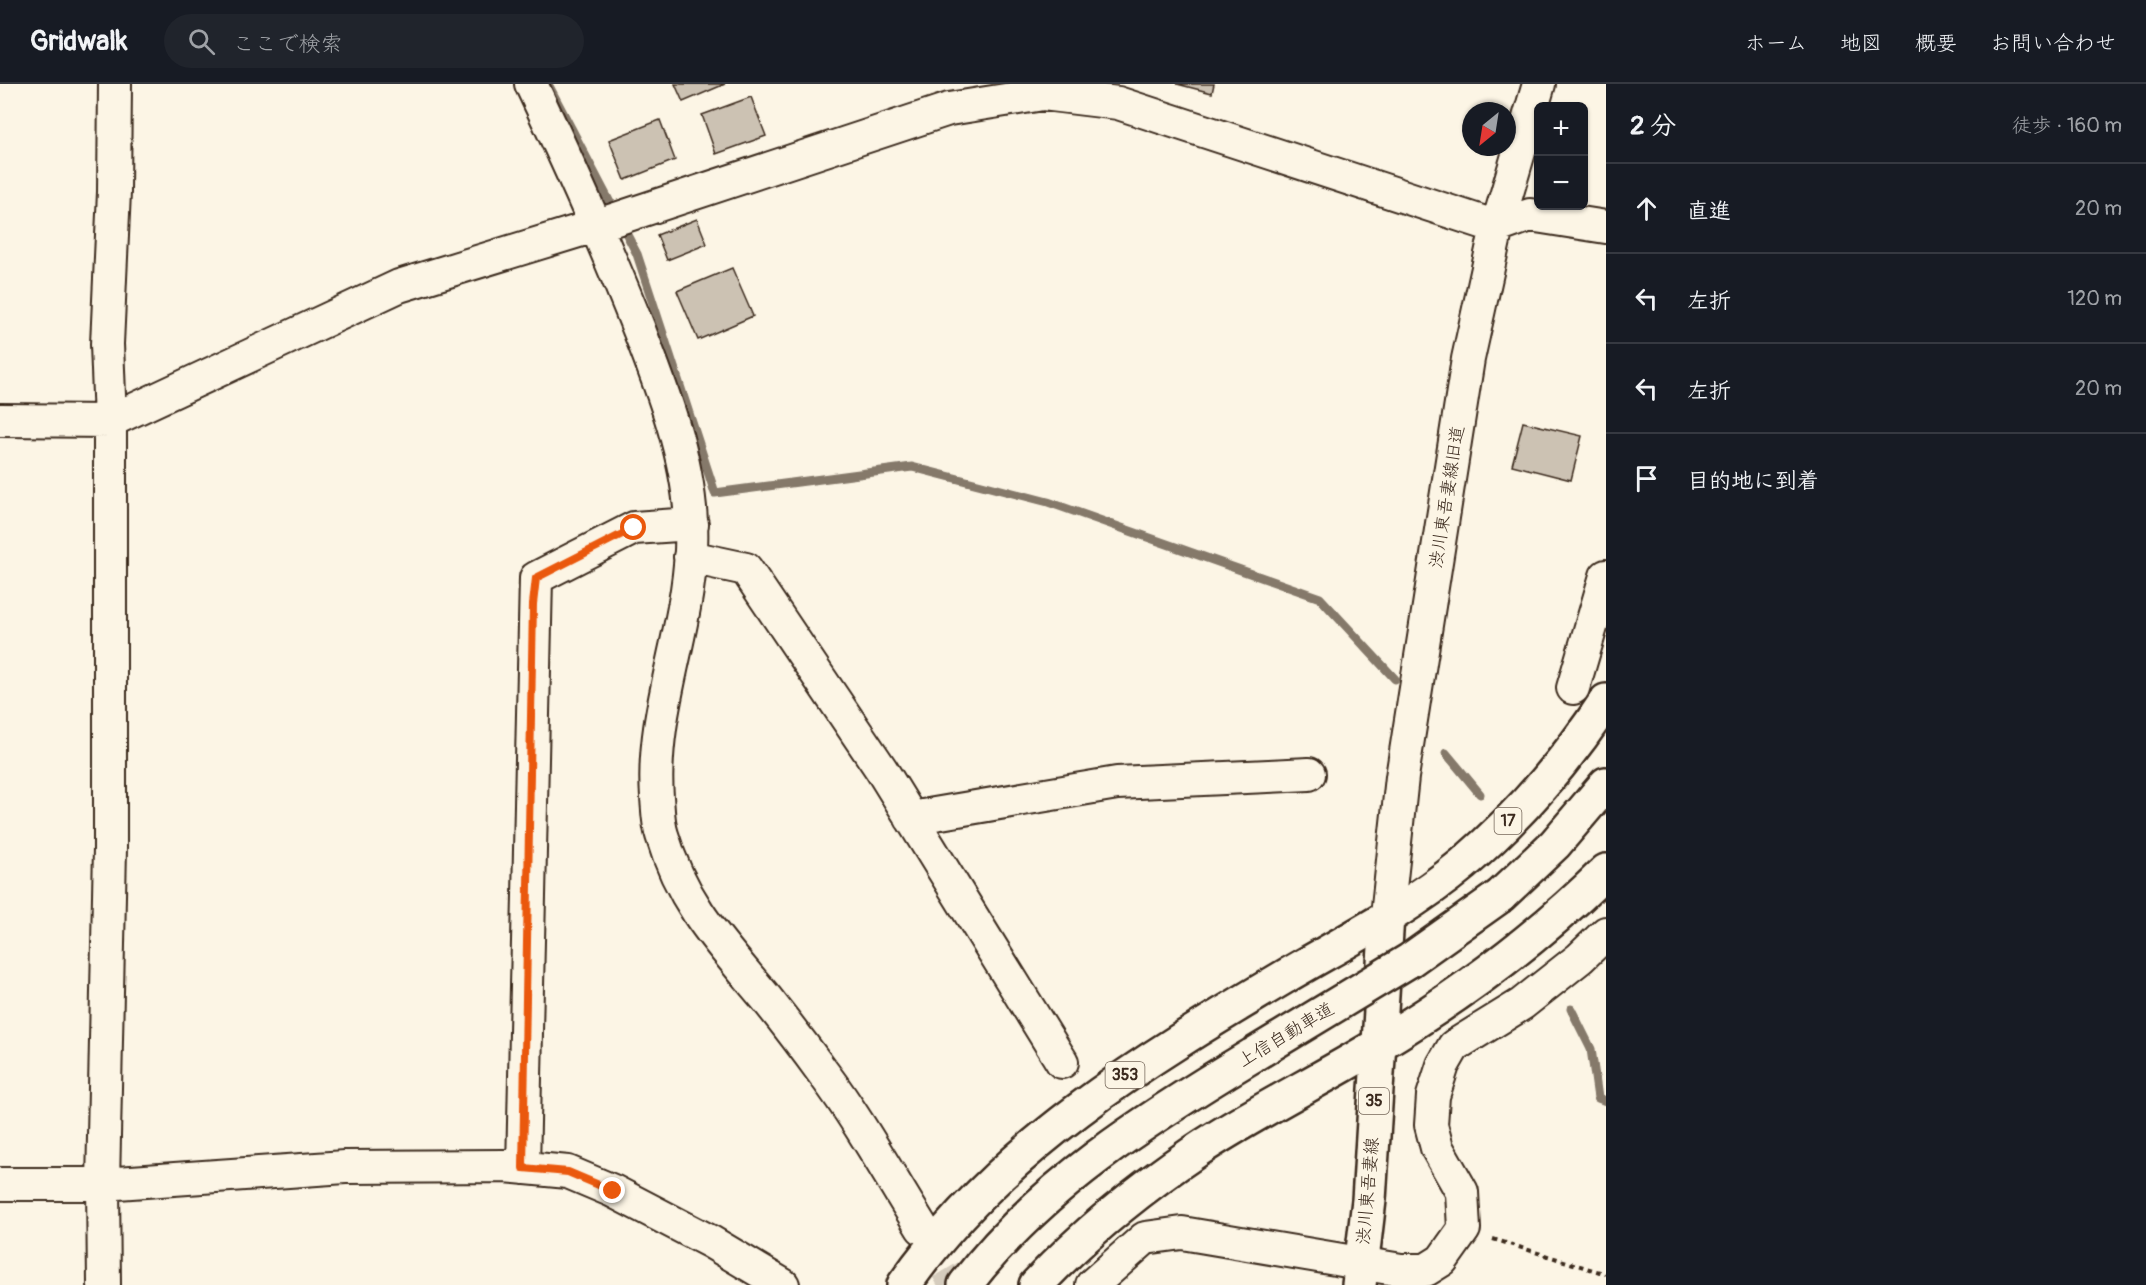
<!DOCTYPE html>
<html lang="ja">
<meta charset="utf-8">
<style>
body{margin:0;font-family:Pangolin,"Klee One",sans-serif;background:#20242c;color:#f1f3f6}
.controls{position:absolute;right:18px;top:18px;display:grid;overflow:hidden;border-radius:9px;box-shadow:0 2px 4px #0004}
.controls button{width:54px;height:54px;display:grid;place-items:center;padding:0;border:0;border-bottom:2px solid #363941;background:#171b24;color:#f1f3f6;font:30px sans-serif}
.compass{position:absolute;left:1462px;top:18px;width:54px;height:54px;border-radius:50%;background:#171b24;box-shadow:0 2px 4px #0004;rotate:210deg}
.stop{position:absolute;width:18px;height:18px;margin:-14px;border:4px solid #ea580c;border-radius:50%;background:#fff}
.stop.end{background:#ea580c;border-color:#fff;box-shadow:0 2px 6px #0008}
.list{margin:0;padding:0;list-style:none}
h2{display:flex;justify-content:space-between;align-items:center;height:78px;margin:0;padding:0 24px;font-size:26px}
h2 small{font-size:20px;font-weight:400;color:#9ea1a6}
.list li{display:grid;grid-template-columns:39px 1fr auto;gap:18px;align-items:center;box-sizing:border-box;height:90px;padding:0 24px;border-top:2px solid #363941}
.list b{display:block;font-size:22px;white-space:nowrap}
.list em{font-size:20px;font-style:normal;color:#9ea1a6}
.icon{flex:none;width:33px;height:33px;fill:none;stroke:currentColor;stroke-width:2;stroke-linecap:round;stroke-linejoin:round}
.map{position:relative;flex:none;width:1606px;height:1201px;overflow:hidden}
header{display:flex;align-items:center;gap:36px;box-sizing:border-box;height:84px;padding:0 30px;background:#171b24;border-bottom:2px solid #363941}
header strong{font-size:28px}
nav{display:flex;gap:33px;margin-inline-start:auto;font-size:21px}
.search{width:420px;height:54px;background:#20242c;display:flex;align-items:center;gap:15px;box-sizing:border-box;padding:0 21px;border-radius:33px;color:#9ea1a6;font-size:22px}
main{display:flex}
aside{flex:1;background:#171b24}
.map>svg:first-child{display:block}
</style>
<header>
<strong>Gridwalk</strong>
<div class="search"><svg class="icon" aria-label="search" viewBox="0 0 24 24"><circle cx="10" cy="10" r="6"/><path d="M15 15l6 6"/></svg>ここで検索</div>
<nav><a>ホーム</a><a>地図</a><a>概要</a><a>お問い合わせ</a></nav>
</header>
<main>
<div class="map">
<svg width="1606" height="1201" viewBox="0 0 1606 1201">
<rect width="100%" height="100%" fill="#fcf5e5"/>
<filter id="ink" filterUnits="userSpaceOnUse"><feTurbulence type="fractalNoise" baseFrequency=".0167" numOctaves="2"/><feDisplacementMap in="SourceGraphic" scale="12" xChannelSelector="R" yChannelSelector="G"/><feConvolveMatrix kernelMatrix="1 2 1 2 8 2 1 2 1" color-interpolation-filters="sRGB"/></filter>
<g filter="url(#ink)">
<g fill="none" stroke-linecap="round" stroke-linejoin="round">
<path stroke="#85796b" stroke-width="9" d="M548 0 637 170 715 409 912 383 1048 418 1320 514 1395 595
M1446 669 1480 710
M1571 925 1591 965 1598 1014 1606 1017"/>
</g>
<path fill="#ccc2b3" stroke="#3b2a1e" stroke-width="1.5" d="M675 0H725L683 18Z
M1177 0H1214L1212 9Z
M751 13 766 52 716 70 702 31Z
M660 36 675 76 625 96 609 56Z
M697 135 707 160 667 176 657 151Z
M732 184 753 232 698 256 677 207Z
M1523 338 1582 352 1571 396 1512 381Z"/>
<g fill="none" stroke-linecap="round" stroke-linejoin="round">
<path stroke="#d5ccbd" stroke-width="32" stroke-dasharray="32 16" stroke-linecap="butt" d="M922 1144 956 1201"/>
<defs>
<path id="minor" d="M531 0C569 80 605 160 638 243 662 305 688 371 691 438 696 531 650 620 657 713 658 725 658 739 662 751 682 820 721 860 766 914 786 939 805 964 824 990 860 1038 890 1093 922 1144
M0 336 110 337 399 202 598 141 949 25 1043 10 1118 19 1497 143 1530 131 1606 143
M690 473 746 485 881 685 1062 978
M1573 604 1606 492
M911 734 1117 699 1309 690
M1387 832 1402 693 1468 275 1497 143 1539 0
M523 1084 536 494 634 444 692 440
M0 1100H103L345 1083 505 1082 568 1088 613 1107 711 1158 783 1201
M104 1201 103 1100 110 764V337L107 260 114 108 115 0
M1092 1201 1145 1154 1182 1149 1401 1186H1426L1442 1176 1464 1145 1462 1108 1437 1064 1431 1041 1433 1012 1443 981 1454 962 1522 920 1580 874 1606 849"/>
<path id="major" d="M1359 1201 1369 1116 1387 832"/>
<path id="highway" d="M1500 812 1555 760 1606 700
M904 1201C999 1064 1146 975 1286 892 1346 857 1410 824 1463 780 1518 733 1566 678 1606 617
M965 1201C1040 1102 1148 1034 1253 971
M1036 1201C1084 1150 1138 1106 1196 1067 1253 1029 1317 998 1376 962 1460 912 1537 855 1606 787"/>
</defs>
<use href="#minor" stroke="#3b2a1e" stroke-width="36"/>
<use href="#major" stroke="#3b2a1e" stroke-width="38"/>
<use href="#highway" stroke="#3b2a1e" stroke-width="38"/>
<path stroke="#3b2a1e" stroke-width="4" stroke-dasharray="4.5 4.5" stroke-linecap="butt" d="M1493 1155 1606 1190"/>
<use href="#minor" stroke="#fcf5e5" stroke-width="32"/>
<use href="#major" stroke="#fcf5e5" stroke-width="33"/>
<use href="#highway" stroke="#fcf5e5" stroke-width="33"/>
<defs>
<path id="highway-bridge" d="M1253 971 1410 876 1500 812"/>
</defs>
<use href="#highway-bridge" stroke="#3b2a1e" stroke-width="38" stroke-linecap="butt"/>
<use href="#highway-bridge" stroke="#fcf5e5" stroke-width="33"/>
</g>
</g>
<g fill="none" stroke-linecap="round" stroke-linejoin="round" filter="url(#ink)">
<path stroke="#ea580c" stroke-width="8" d="M613 1107 568 1088 523 1084 533 520 536 494 634 444"/>
</g>
<g text-anchor="middle" dominant-baseline="central" stroke-width="4.5" stroke-linejoin="round" paint-order="stroke">
<g fill="#fcf5e5" stroke="#75675a" stroke-width="1.5">
<rect x="1494.5" y="724" width="27" height="26" rx="4.5"/>
<rect x="1105.5" y="978" width="39" height="26" rx="4.5"/>
<rect x="1359" y="1004" width="30" height="26" rx="4.5"/>
</g>
<g font-size="16" font-weight="bold" fill="#3b2a1e">
<text x="1508" y="737">17</text>
<text x="1125" y="991">353</text>
<text x="1374" y="1017">35</text>
</g>
<g font-size="18" fill="#3b2a1e" stroke="#fcf5e5">
<text transform="translate(1447 413) rotate(-81)">渋川東吾妻線旧道</text>
<text transform="translate(1286 951) rotate(-31)">上信自動車道</text>
<text transform="translate(1368 1107) rotate(-85)">渋川東吾妻線</text>
</g>
</g>
</svg>
<div class="controls">
<button>+</button>
<button>−</button>
</div>
<svg class="compass" viewBox="-18 -18 36 36"><path d="M0-13l5 13h-10z" fill="#e53935"/><path d="M0 13l5-13h-10z" fill="#9ea1a6"/></svg>
<div class="stop" style="left:634px;top:444px"></div>
<div class="stop end" style="left:613px;top:1107px"></div>
</div>
<aside>
<h2>2 分<small>徒歩 · 160 m</small></h2>
<ul class="list">
<li><svg class="icon" aria-label="ahead" viewBox="0 0 24 24"><path d="M12 20V5M6 11l6-6 6 6"/></svg><div><b>直進</b></div><em>20 m</em></li>
<li><svg class="icon" aria-label="left" viewBox="0 0 24 24"><path d="M17 20v-9H6M10 6l-5 5 5 5"/></svg><div><b>左折</b></div><em>120 m</em></li>
<li><svg class="icon" aria-label="left" viewBox="0 0 24 24"><path d="M17 20v-9H6M10 6l-5 5 5 5"/></svg><div><b>左折</b></div><em>20 m</em></li>
<li><svg class="icon" aria-label="arrive" viewBox="0 0 24 24"><path d="M6 21V4h12l-3 4 3 4H6"/></svg><div><b>目的地に到着</b></div></li>
</ul>
</aside>
</main>
